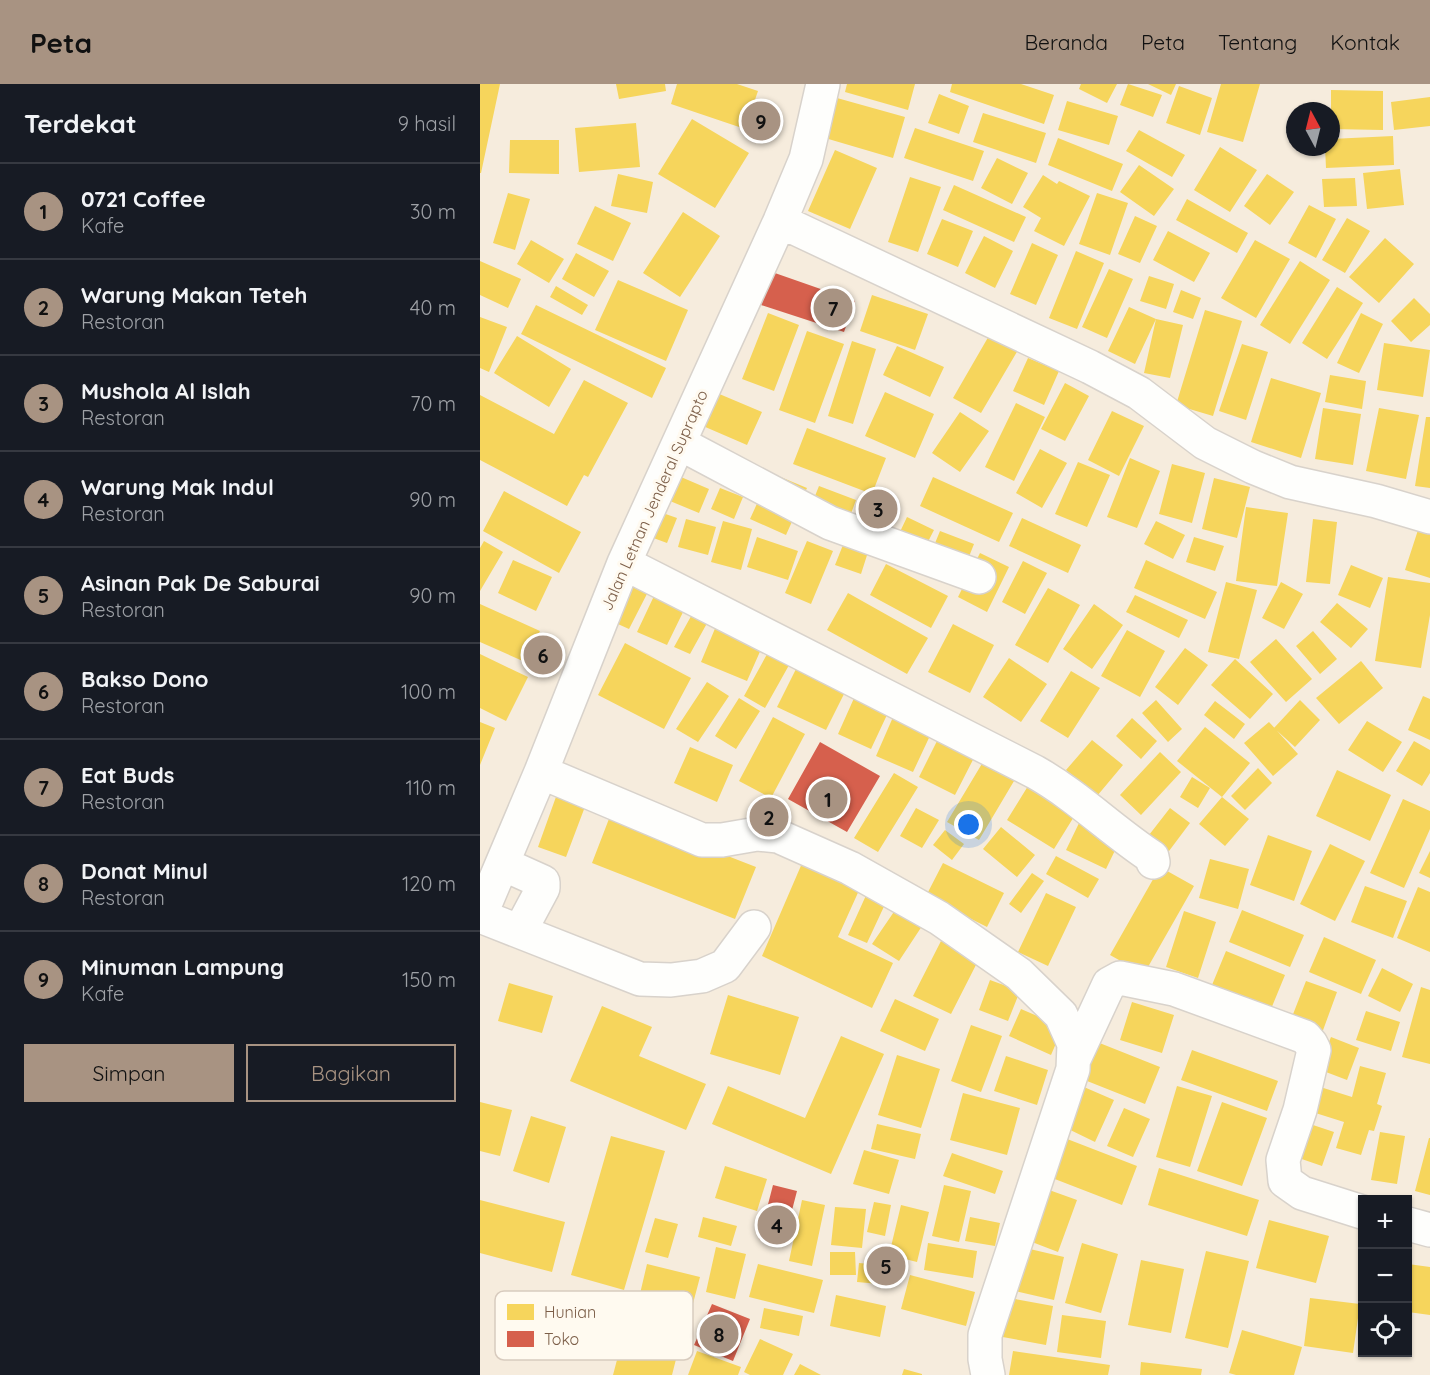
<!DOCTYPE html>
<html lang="id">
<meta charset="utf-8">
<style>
body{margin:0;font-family:Quicksand,sans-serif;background:#20242c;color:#f1f3f6}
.controls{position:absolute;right:18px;bottom:18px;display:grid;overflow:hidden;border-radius:0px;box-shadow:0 2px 4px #0004}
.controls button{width:54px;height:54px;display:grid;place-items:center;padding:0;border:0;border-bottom:2px solid #363941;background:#171b24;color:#f1f3f6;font:30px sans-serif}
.compass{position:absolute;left:806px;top:18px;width:54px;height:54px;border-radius:50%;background:#171b24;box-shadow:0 2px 4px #0004;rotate:353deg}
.you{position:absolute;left:489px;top:741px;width:21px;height:21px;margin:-15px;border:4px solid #fff;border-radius:50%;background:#1a73e8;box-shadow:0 0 0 9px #1a73e833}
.badge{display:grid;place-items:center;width:39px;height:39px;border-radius:50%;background:#a89382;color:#111;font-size:20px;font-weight:700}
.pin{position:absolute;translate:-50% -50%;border:3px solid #fff;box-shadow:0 2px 6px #0006}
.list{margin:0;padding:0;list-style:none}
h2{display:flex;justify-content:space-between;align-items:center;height:78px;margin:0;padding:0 24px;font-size:26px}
h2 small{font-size:20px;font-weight:400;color:#9ea1a6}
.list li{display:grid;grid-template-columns:39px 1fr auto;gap:18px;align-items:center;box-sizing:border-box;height:96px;padding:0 24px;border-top:2px solid #363941}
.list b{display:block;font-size:22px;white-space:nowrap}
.list p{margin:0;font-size:20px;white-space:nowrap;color:#9ea1a6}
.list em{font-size:20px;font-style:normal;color:#9ea1a6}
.actions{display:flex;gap:12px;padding:18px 24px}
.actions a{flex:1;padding:14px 0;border:2px solid #a89382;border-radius:0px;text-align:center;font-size:21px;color:#a89382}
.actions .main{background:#a89382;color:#111}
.icon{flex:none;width:33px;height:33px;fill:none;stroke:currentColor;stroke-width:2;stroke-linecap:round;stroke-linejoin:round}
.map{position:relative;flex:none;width:950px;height:1291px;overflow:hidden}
header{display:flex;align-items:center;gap:36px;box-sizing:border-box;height:84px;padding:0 30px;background:#a89382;color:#111}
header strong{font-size:28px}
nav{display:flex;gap:33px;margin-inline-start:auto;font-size:21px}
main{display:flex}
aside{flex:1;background:#171b24}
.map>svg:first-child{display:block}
</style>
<header>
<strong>Peta</strong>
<nav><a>Beranda</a><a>Peta</a><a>Tentang</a><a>Kontak</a></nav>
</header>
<main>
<aside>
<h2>Terdekat<small>9 hasil</small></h2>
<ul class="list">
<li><span class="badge">1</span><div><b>0721 Coffee</b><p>Kafe</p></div><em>30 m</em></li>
<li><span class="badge">2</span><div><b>Warung Makan Teteh</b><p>Restoran</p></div><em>40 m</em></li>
<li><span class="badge">3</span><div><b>Mushola Al Islah</b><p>Restoran</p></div><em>70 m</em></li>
<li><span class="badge">4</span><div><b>Warung Mak Indul</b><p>Restoran</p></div><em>90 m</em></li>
<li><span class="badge">5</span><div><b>Asinan Pak De Saburai</b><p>Restoran</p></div><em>90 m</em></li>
<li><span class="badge">6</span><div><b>Bakso Dono</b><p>Restoran</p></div><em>100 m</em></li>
<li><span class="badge">7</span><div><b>Eat Buds</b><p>Restoran</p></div><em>110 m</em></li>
<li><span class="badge">8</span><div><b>Donat Minul</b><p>Restoran</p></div><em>120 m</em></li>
<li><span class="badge">9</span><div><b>Minuman Lampung</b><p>Kafe</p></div><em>150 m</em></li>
</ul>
<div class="actions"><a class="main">Simpan</a><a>Bagikan</a></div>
</aside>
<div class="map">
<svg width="950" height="1291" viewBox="0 0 950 1291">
<rect width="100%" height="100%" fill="#f9f5ed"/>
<path fill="#f6ecdd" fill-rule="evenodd" d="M0 0H950V1291H0ZM815 27H851V63H815ZM882 1116H928V1268H882Z"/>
<path fill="#f6d55c" d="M0 0H20L1 89H0Z
M136 0H185L186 7 139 15Z
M197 0H257L278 7 265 45 191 20Z
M367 0H435L428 26 365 8Z
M472 0H541L574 11 564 40 470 8Z
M601 0H637L627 19 599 5Z
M648 0 682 11 673 33 640 21Z
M668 0H696L691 11Z
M741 0H780L763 58 727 48Z
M699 2 732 14 720 51 686 39Z
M851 6 903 7V46L851 45Z
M459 10 489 22 479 50 448 39Z
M950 13V42L914 46 911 18Z
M357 14 425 33 413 74 345 54Z
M587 17 638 32 629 61 578 46Z
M503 29 566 49 556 79 493 58Z
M212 35 269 69 235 124 178 90Z
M156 39 160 83 99 88 95 44Z
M435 44 504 67 493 97 424 74Z
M659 46 705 71 692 93 646 67Z
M913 52 914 81 846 84 845 63H851V55Z
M578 54 643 80 632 107 568 81Z
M30 56H79V90L29 89Z
M740 63 777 86 750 128 714 106Z
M355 66 397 84 370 145 328 127Z
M517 74 548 89 532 120 501 104Z
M659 81 694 105 674 132 640 108Z
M920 85 924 121 887 125 883 89Z
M138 90 173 98 167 129 131 122Z
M787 90 814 108 790 141 764 122Z
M563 91 577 100 579 97 610 112 584 162 554 147 561 134 543 123Z
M430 93 461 103 438 168 408 158Z
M875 94 877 122 844 123 842 95Z
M474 101 546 133 534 158 463 126Z
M28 109 50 115 35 166 13 159Z
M617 109 648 119 630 171 599 160Z
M707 115 768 149 757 169 696 136Z
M829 121 856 135 836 174 808 159Z
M115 122 151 139 133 177 97 160Z
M203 128 240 152 200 213 163 189Z
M655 132 677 142 660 179 638 170Z
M867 134 890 147 865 189 842 176Z
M462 135 493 147 478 183 447 170Z
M688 147 730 169 714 198 673 176Z
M504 152 533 167 515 204 485 189Z
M905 154 934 180 899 219 869 193Z
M51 156 84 175 69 199 37 180Z
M775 156 810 175 776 234 741 214Z
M552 159 578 171 556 221 530 210Z
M596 167 624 179 597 245 569 234Z
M96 169 129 187 114 213 82 195Z
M0 177 41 195 28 224 0 211Z
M820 177 850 196 810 260 780 241Z
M629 185 653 195 627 254 602 243Z
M669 192 694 200 686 225 660 217Z
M138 196 208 226 186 277 115 246Z
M76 202 108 221 102 231 70 213Z
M857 203 883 219 847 275 822 259Z
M701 206 721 214 713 235 693 228Z
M392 211 448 230 435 266 380 247Z
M934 214 950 230V241L931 258 911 237Z
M56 221 186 284 172 314 41 250Z
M649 223 676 235 703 241 690 294 664 289 676 235 655 280 628 267Z
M725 226 762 237 733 332 696 321Z
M288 229 319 241 294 307 262 295Z
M881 229 903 240 879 289 857 279Z
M0 233 27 243 9 288 0 284Z
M327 247 364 260 335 339 299 326Z
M510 250 538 266 501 329 473 314Z
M37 252 91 285 69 323 14 289Z
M372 257 396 265 373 340 348 332Z
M904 259 950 266 943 313 897 306Z
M762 260 788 268 766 336 739 327Z
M417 262 464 283 450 313 403 291Z
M548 274 579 287 564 321 533 307Z
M850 291 886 297 882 325 845 318Z
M791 294 841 309 821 374 771 358Z
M104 296 148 319 108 393 104 391 87 422 0 376V311L74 350Z
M585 299 609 312 585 357 561 345Z
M405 308 454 330 435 374 385 352Z
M237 309 282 328 267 361 223 342Z
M536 319 565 333 534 397 505 383Z
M843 324 881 330 873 381 835 375Z
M899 324 939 331 926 395 886 387Z
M632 327 664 342 639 392 608 376Z
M480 328 509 347 480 388 452 369Z
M946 333H950V404L935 402Z
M327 344 406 374 392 410 313 380Z
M560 365 587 379 562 424 536 409Z
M650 374 680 387 657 444 627 433Z
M598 378 630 391 607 443 575 430Z
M692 380 725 389 712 439 679 430Z
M291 389 327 404 306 451 270 435Z
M201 393 229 405 219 429 190 417Z
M453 393 533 429 519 458 440 422Z
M734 394 770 403 757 454 722 445Z
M339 402 376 416 361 457 323 442Z
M240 404 263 413 254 435 231 425Z
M24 407 101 448 79 489 3 447Z
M766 423 808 429 797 502 756 497Z
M177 427 197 434 187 459 168 452Z
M427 433 454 446 434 485 408 473Z
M542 434 601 461 588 489 529 462Z
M206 435 236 443 228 471 198 463Z
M833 435 857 438 850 500 826 498Z
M243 437 272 445 261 486 231 478Z
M676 437 705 451 693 475 664 460Z
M938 446 950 450V494L925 486Z
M460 447 494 460 478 500 444 486Z
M277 453 318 467 308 496 267 483Z
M714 453 744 462 735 487 706 478Z
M365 456 389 465 381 490 355 481Z
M4 457 23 468 0 507V464Z
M327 457 353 467 331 520 305 509Z
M500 469 529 483 507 528 478 513Z
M33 476 72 493 56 527 18 509Z
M666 476 737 508 725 535 654 504Z
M543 477 567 489 545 530 522 518Z
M406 480 468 512 451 544 390 511Z
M871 481 903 494 890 524 858 511Z
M908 493 950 499V531L941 584 895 577Z
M150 495 170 504 149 545 129 536Z
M746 498 777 506 759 575 728 568Z
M801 498 823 510 804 545 782 534Z
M568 504 600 521 568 579 535 561Z
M368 509 448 554 427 590 347 546Z
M655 511 708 536 699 554 646 528Z
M174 512 205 524 187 561 157 548Z
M857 519 888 545 871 564 840 538Z
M0 520 60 547 45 578 0 558Z
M614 520 643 541 612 585 583 565Z
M215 525 231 532 210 570 194 563Z
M239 535 286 554 267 597 221 578Z
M473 540 514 561 490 609 448 588Z
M647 546 685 567 660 613 621 592Z
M833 547 857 575 840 590 816 562Z
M796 555 832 595 806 618 770 578Z
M145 559 211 594 184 645 118 611Z
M291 563 313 574 285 624 264 612Z
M705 564 728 581 698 621 675 603Z
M0 570 48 593 26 637 0 624Z
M529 574 567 600 541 638 503 613Z
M755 575 793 610 770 635 731 601Z
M320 577 369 600 346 646 297 623Z
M881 577 903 604 859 640 836 614Z
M591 587 620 604 588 654 560 637Z
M227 598 249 612 218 658 196 645Z
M379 603 413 618 391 665 358 650Z
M943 612 950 615V656L928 646Z
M259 614 280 627 256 665 235 652Z
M676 616 702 645 688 658 662 629Z
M820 616 840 636 815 663 794 644Z
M735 617 765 640 754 655 724 631Z
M417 624 455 641 433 688 396 672Z
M293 633 325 650 291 714 259 697Z
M652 634 677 657 661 675 636 652Z
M887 637 922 658 903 688 868 666Z
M0 638 15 644 0 681Z
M789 638 818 670 793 692 764 659Z
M725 643 770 679 742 713 769 735 745 762 719 740 742 713 697 677Z
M462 647 499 664 475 711 439 693Z
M612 656 643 681 617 712 586 686Z
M934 657 950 666V689L942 702 916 687Z
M210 663 253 681 237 718 194 699Z
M509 668 540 687 499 756 467 738Z
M680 668 701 688 661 731 640 711Z
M778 684 792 699 765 726 751 712Z
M857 686 911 711 890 757 836 732Z
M414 689 438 703 398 768 374 754Z
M712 693 730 704 718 724 700 713Z
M548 702 595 731 574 765 527 736Z
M77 710 106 720 86 773 58 763Z
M923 715 950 727V745L924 804 890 789Z
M436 724 459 736 442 764 420 752Z
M690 724 710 739 683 775 662 760Z
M132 727 276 783 255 835 112 779Z
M601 735 641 754 626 785 586 766Z
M521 743 555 771 537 793 503 765Z
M465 746 484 760 472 776 453 761Z
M788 751 832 767 814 817 770 801Z
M850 760 885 777 855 837 820 820Z
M950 767V794L939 789Z
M576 772 619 795 608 814 566 790Z
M730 775 769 785 758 825 719 814Z
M323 777 381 802 358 853 413 879 392 924 282 872Z
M463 779 524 809 507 843 446 812Z
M680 783 714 802 664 890 630 871Z
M552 789 564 797 541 829 529 820Z
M885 802 927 817 913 854 871 838Z
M938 803 950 808V868L917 854Z
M388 807 407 816 387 859 368 851Z
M566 809 596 823 568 882 538 868Z
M422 816 448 833 419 877 392 860Z
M762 826 824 851 810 883 749 858Z
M704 827 736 838 718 894 686 883Z
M844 853 896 876 881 910 829 888Z
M461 857 499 875 471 930 433 912Z
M746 867 805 891 791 925 732 901Z
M902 884 933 900 920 928 888 912Z
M510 896 540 907 528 937 499 926Z
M826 897 857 908 842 949 810 938Z
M29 899 73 912 62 949 18 937Z
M941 903 950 906V980L922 973Z
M248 911 319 933 300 991 230 970Z
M415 915 459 935 445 967 400 947Z
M652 918 694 931 682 969 640 956Z
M122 922 172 943 159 972 226 1000 206 1046 90 997Z
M541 925 583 943 571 971 529 952Z
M886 927 920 938 911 967 876 956Z
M491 941 522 952 501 1008 471 997Z
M361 952 404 970 351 1090 232 1040 248 1002 325 1034Z
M851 953 879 964 867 996 838 985Z
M612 956 680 983 665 1020 597 993Z
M712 966 798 997 787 1027 701 996Z
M417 971 460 985 441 1044 398 1031Z
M526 972 568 986 557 1021 514 1007Z
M880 982 906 989 897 1020 902 1022 894 1047 889 1046 881 1071 856 1064 864 1038 826 1026 834 1001 872 1013Z
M597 1000 634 1016 615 1058 578 1040Z
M697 1002 732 1012 710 1083 676 1073Z
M483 1009 540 1024 527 1071 470 1056Z
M0 1018 32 1026 20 1072 0 1067Z
M742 1018 787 1034 762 1102 717 1087Z
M644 1024 670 1035 653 1073 627 1062Z
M51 1032 86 1043 69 1099 33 1087Z
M824 1038 854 1048 842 1082 813 1072Z
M397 1040 441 1050 435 1075 391 1065Z
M900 1048 925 1052 917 1100 891 1096Z
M131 1052 185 1067 144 1206 91 1191Z
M582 1053 657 1082 642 1121 567 1092Z
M949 1054H950V1111L935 1107Z
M384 1066 419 1076 409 1110 373 1100Z
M472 1069 523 1087 515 1110 463 1092Z
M245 1082 287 1095 277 1127 235 1114Z
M679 1084 779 1116 767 1152 668 1121Z
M464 1101 491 1107 479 1158 452 1152Z
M558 1102 597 1116 578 1168 539 1153Z
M0 1116 85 1138 72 1188 0 1169Z
M322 1116 345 1121 332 1182 309 1177Z
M394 1118 411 1121 405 1152 387 1148Z
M421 1121 449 1128 437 1178 409 1171Z
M355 1123 386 1125 382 1164 351 1161Z
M223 1133 257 1142 251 1162 218 1153Z
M490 1133 520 1139 515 1162 485 1157Z
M175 1134 198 1140 188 1174 165 1168Z
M789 1136 849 1152 836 1199 776 1184Z
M448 1159 497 1167 493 1194 444 1186Z
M602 1159 638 1170 621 1229 585 1219Z
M537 1162 584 1173 574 1216 526 1205Z
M236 1163 266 1170 255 1215 226 1208Z
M726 1167 769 1177 748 1264 705 1254Z
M350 1168H375L376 1191H350Z
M661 1176 704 1185 691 1249 648 1241Z
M379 1179 400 1181 399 1200 377 1198Z
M167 1180 220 1193 211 1227 159 1214Z
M278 1180 343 1196 334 1229 269 1213Z
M928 1180 950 1183V1231L928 1228Z
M430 1191 495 1208 486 1242 421 1225Z
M356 1211 406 1222 400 1253 350 1242Z
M524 1213 573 1222 566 1261 517 1252Z
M830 1214 880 1220 873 1269 824 1262Z
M152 1219 207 1232 192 1291H133Z
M284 1224 323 1232 319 1252 280 1244Z
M582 1231 626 1237 621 1274 577 1268Z
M762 1246 822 1263 814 1291H756L749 1289Z
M280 1255 313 1270 303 1291H270L264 1288Z
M217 1267 261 1283 258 1291H208Z
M533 1267 630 1281 628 1291H529Z
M661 1278 722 1285 721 1291H660Z
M320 1280 341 1291H314Z
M424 1285 442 1290V1291H422Z"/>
<path fill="#d6604d" d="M292 188 375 217 364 248 281 221Z
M395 413 416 427 396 456 375 441Z
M340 658 400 692 367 748 308 715Z
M293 1101 317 1107 303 1161 279 1155Z
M232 1220 270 1235 253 1277 214 1261Z"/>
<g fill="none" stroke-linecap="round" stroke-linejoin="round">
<defs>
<path id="minor" d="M300 137 610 283 659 309 725 359 773 383 810 398 896 417 950 433
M199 359 350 439 499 493
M144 479 555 688C599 713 631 746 672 773L673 778
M61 688 222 756H242L277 750 298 752 370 784 459 834 539 890 581 931 594 960 593 985 505 1251V1275L508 1291
M23 780 63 798V804L40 847
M0 832 61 688 144 479 300 137 326 75 343 0
M0 832 160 895 191 896 222 892 245 882 274 843
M595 973 629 900 640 894 694 905 825 953 831 960 834 966 820 1026 803 1076 805 1097 822 1109 882 1128
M928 1140 950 1146"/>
</defs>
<use href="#minor" stroke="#d8d2cb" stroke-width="36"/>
<use href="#minor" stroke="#fefefc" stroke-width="33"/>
</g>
<g text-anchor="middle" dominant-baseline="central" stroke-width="6" stroke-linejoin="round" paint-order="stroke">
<g font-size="16" fill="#7c5e48" stroke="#fffaf0">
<text transform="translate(174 416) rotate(-66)">Jalan Letnan Jenderal Suprapto</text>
</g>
</g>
<rect x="15" y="1207" width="198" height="69" rx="9" fill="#fffaf0" stroke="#d8cbbe" stroke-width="1.5"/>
<rect x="27" y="1220" width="27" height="16" fill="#f6d55c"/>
<rect x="27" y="1247" width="27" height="16" fill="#d6604d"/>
<g font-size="16" fill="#7c5e48">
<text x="64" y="1234">Hunian</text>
<text x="64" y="1261">Toko</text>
</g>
</svg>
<div class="controls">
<button>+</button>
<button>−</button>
<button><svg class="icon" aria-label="locate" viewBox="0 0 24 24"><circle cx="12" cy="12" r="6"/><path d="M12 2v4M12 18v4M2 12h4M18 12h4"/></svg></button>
</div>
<svg class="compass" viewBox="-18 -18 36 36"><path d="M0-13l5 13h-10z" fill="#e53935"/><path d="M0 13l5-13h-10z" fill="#9ea1a6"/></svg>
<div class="you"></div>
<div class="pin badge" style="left:348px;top:715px">1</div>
<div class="pin badge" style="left:289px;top:733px">2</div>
<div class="pin badge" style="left:398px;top:425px">3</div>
<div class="pin badge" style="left:297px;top:1141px">4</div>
<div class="pin badge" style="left:406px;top:1182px">5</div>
<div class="pin badge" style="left:63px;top:571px">6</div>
<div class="pin badge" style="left:353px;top:224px">7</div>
<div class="pin badge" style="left:239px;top:1250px">8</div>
<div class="pin badge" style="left:281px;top:37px">9</div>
</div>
</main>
